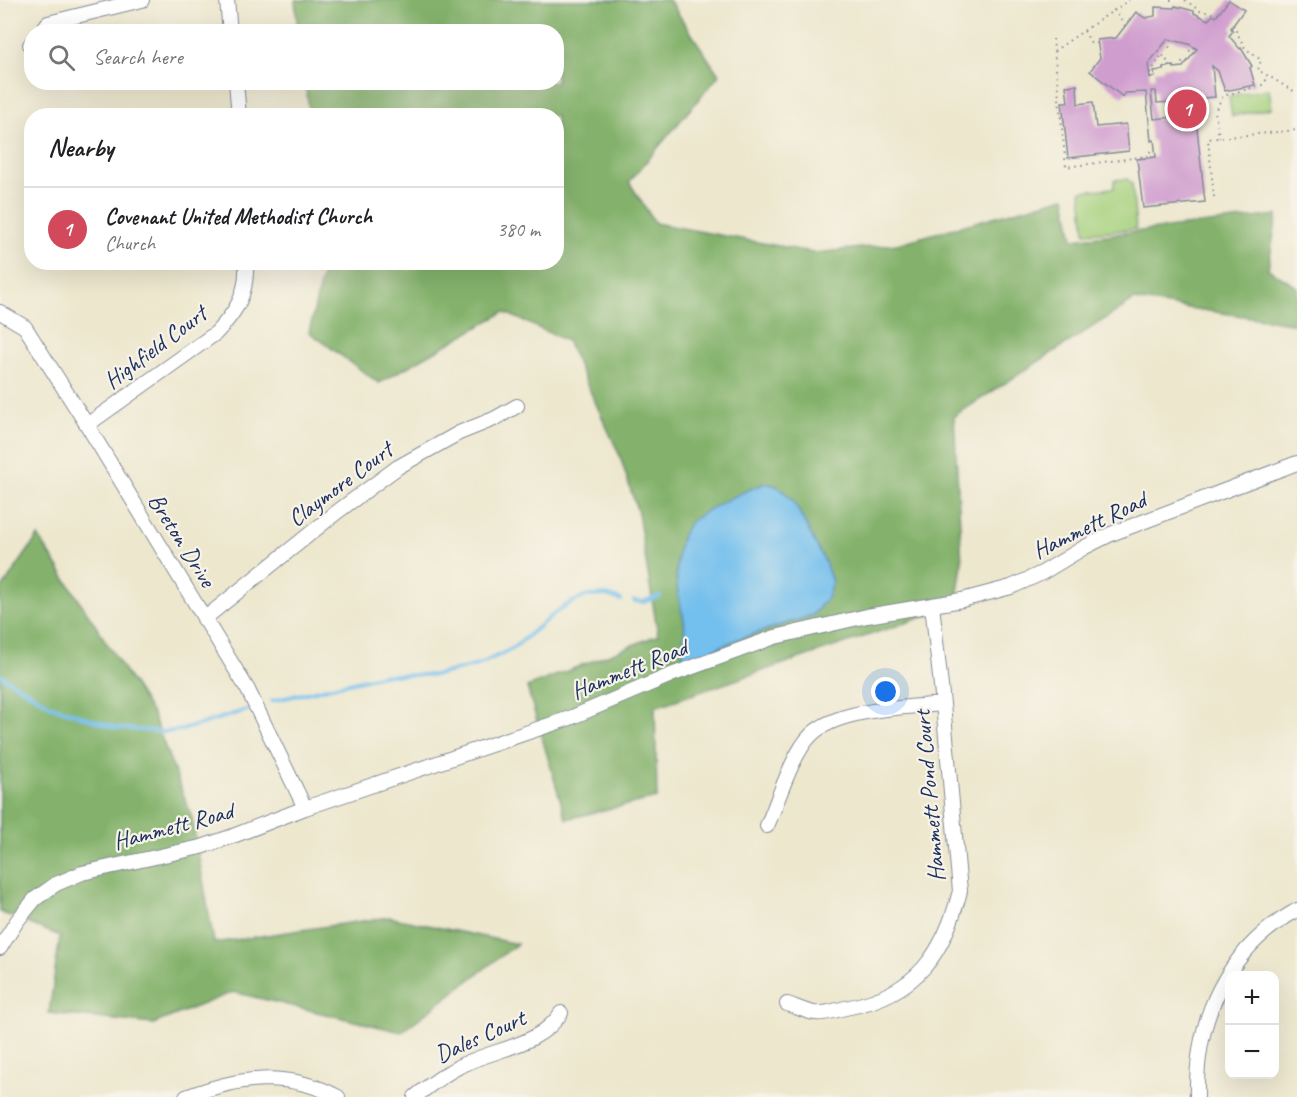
<!DOCTYPE html>
<meta charset="utf-8">
<style>
body{margin:0;font-family:Caveat,sans-serif;background:#f2f2f2;color:#202124}
.controls{position:absolute;right:18px;bottom:18px;display:grid;overflow:hidden;border-radius:12px;box-shadow:0 6px 24px #0002}
.controls button{width:54px;height:54px;display:grid;place-items:center;padding:0;border:0;border-bottom:2px solid #e0e0e0;background:#fff;color:#202124;font:30px sans-serif}
.you{position:absolute;left:886px;top:692px;width:21px;height:21px;margin:-15px;border:4px solid #fff;border-radius:50%;background:#1a73e8;box-shadow:0 0 0 9px #1a73e833}
.badge{display:grid;place-items:center;width:39px;height:39px;border-radius:50%;background:#d1495b;color:#fff;font-size:20px;font-weight:700}
.pin{position:absolute;translate:-50% -50%;border:3px solid #fff;box-shadow:0 2px 6px #0006}
.list{margin:0;padding:0;list-style:none}
h2{display:flex;justify-content:space-between;align-items:center;height:78px;margin:0;padding:0 24px;font-size:26px}
h2 small{font-size:20px;font-weight:400;color:#757577}
.list li{display:grid;grid-template-columns:39px 1fr auto;gap:18px;align-items:center;box-sizing:border-box;height:84px;padding:0 24px;border-top:2px solid #e0e0e0}
.list b{display:block;font-size:22px;white-space:nowrap}
.list p{margin:0;font-size:20px;white-space:nowrap;color:#757577}
.list em{font-size:20px;font-style:normal;color:#757577}
.icon{flex:none;width:33px;height:33px;fill:none;stroke:currentColor;stroke-width:2;stroke-linecap:round;stroke-linejoin:round}
.map{position:relative;flex:none;width:1297px;height:1097px;overflow:hidden}
.search{position:absolute;background:#fff;box-shadow:0 6px 24px #0002;left:24px;top:24px;width:540px;height:66px;display:flex;align-items:center;gap:15px;box-sizing:border-box;padding:0 21px;border-radius:24px;color:#757577;font-size:22px}
.panel{position:absolute;background:#fff;box-shadow:0 6px 24px #0002;left:24px;top:108px;width:540px;height:162px;border-radius:24px}
.map>svg:first-child{display:block}
</style>
<div class="map">
<svg width="1297" height="1097" viewBox="0 0 1297 1097">
<rect width="100%" height="100%" fill="#f7f3e8"/>
<filter id="ink" filterUnits="userSpaceOnUse"><feTurbulence type="fractalNoise" baseFrequency=".0167" numOctaves="2"/><feDisplacementMap in="SourceGraphic" scale="12" xChannelSelector="R" yChannelSelector="G"/><feConvolveMatrix kernelMatrix="1 2 1 2 8 2 1 2 1" color-interpolation-filters="sRGB"/></filter>
<filter id="wash" filterUnits="userSpaceOnUse"><feTurbulence type="fractalNoise" baseFrequency=".008" numOctaves="4" result="noise"/><feDisplacementMap in="SourceGraphic" scale="24" xChannelSelector="R" yChannelSelector="G"/><feGaussianBlur stdDeviation="1.35" result="paint"/><feColorMatrix in="noise" values="0 0 0 0 0 0 0 0 0 0 0 0 0 0 0 0 0 1.4 0 .05"/><feComposite in="paint" operator="in"/></filter>
<g filter="url(#wash)">
<rect width="100%" height="100%" fill="#ede7cd"/>
<path fill="#a5d07c" stroke="#60806d" stroke-width="1.5" d="M1269 89 1272 108 1232 116 1229 96Z
M1127 179 1132 184 1136 229 1085 233 1081 191 1114 188V180Z"/>
<path fill="#84b26c" stroke="#507065" stroke-width="1.5" d="M295 0H669L719 75 629 182 655 223 816 253 897 244 1065 197 1073 239 1277 215 1268 269 1297 287V324L1134 300 954 416 962 564 956 606 655 707 657 798 566 819 527 687 658 635 638 513 620 456 567 341 504 312 379 383 309 332 325 263 556 262V116L310 115 305 83 556 82V32L298 31Z
M38 536 153 715 192 818 214 943 389 917 517 944 401 1032 233 992 153 1024 49 1013 60 936 0 912V591Z"/>
<path fill="#73bfed" stroke="#4777a6" stroke-width="1.5" d="M766 483 779 487 794 502 825 562 832 582 827 598 813 615 736 640 717 648 698 660H689L682 653C683 642 686 631 684 620 682 611 679 602 678 593 675 574 676 545 686 528 694 513 748 489 766 483Z"/>
<g fill="none" stroke-linecap="round" stroke-linejoin="round">
<path stroke="#73bfed" stroke-width="4" d="M634 601 643 602 660 596
M0 675 52 706 116 728 164 732 182 730 247 710
M272 701 383 675H437L478 665 512 649 555 613 570 603 587 596 607 595 621 600"/>
</g>
<g id="blocks">
<path fill="#d09dcf" fill-rule="evenodd" d="M1229 0 1244 10 1231 28 1233 31 1229 36 1240 49 1241 48 1252 66 1250 68 1255 85 1225 91 1218 71 1212 66 1215 97 1191 99 1192 115 1195 114 1196 119 1205 202 1143 208 1137 159 1156 157 1154 140 1151 141 1146 92 1125 93 1123 97 1090 71 1100 58 1097 40 1116 38 1136 12 1145 18 1155 16V7L1174 8 1175 6 1194 11V13L1208 20 1213 15 1216 17ZM1168 39 1189 44 1197 49 1183 67 1174 68V66L1163 67V70L1154 71 1155 77 1150 78 1148 64ZM1151 91H1156L1157 103 1182 101 1183 116 1154 119Z
M1077 85 1078 104 1093 102 1096 127 1126 124 1129 151 1068 158 1062 102H1068L1066 86Z"/>
</g>
</g>
<g filter="url(#ink)">
<use href="#blocks" fill-opacity="0" stroke="#848b96" stroke-width="1.5"/>
<g fill="none" stroke-linecap="round" stroke-linejoin="round">
<defs>
<path id="street" d="M227 0 230 32
M41 32 48 23 142 0
M30 45 32 43
M236 82 239 116
M0 312 25 327 87 425 248 690 305 808
M87 425 216 333C236 312 248 294 246 262
M204 619 337 512 398 467 459 433 494 419 517 406
M767 826C778 801 792 754 811 735 838 708 905 708 943 704
M0 948 17 921 35 899 56 884 82 873 201 847 233 836 305 808 570 718 671 675 775 637 867 616 962 600 1011 587 1042 573 1085 547 1111 534 1297 463
M787 1004C796 1007 805 1011 814 1013 824 1015 839 1009 850 1007 916 994 944 954 960 891L943 704 932 605
M186 1097C238 1077 287 1070 338 1097
M415 1097C432 1083 449 1070 469 1062 501 1048 541 1044 561 1013
M1197 1097C1195 1018 1227 949 1297 910"/>
</defs>
<use href="#street" stroke="#848b96" stroke-width="16"/>
<path stroke="#848b96" stroke-width="2" stroke-dasharray="1.5 4.5" stroke-linecap="butt" d="M1170 0H1172
M1185 0 1200 11 1218 14
M1114 10 1125 26
M1233 25 1245 48 1261 60 1258 70 1297 93
M1084 31 1091 43H1098
M1053 39 1066 167 1148 156 1149 152 1155 149
M1164 43 1172 49
M1054 51 1129 0
M1189 51 1196 48
M1158 52 1166 58 1169 66
M1182 62 1183 67
M1150 73 1162 55
M1219 138 1215 111 1223 96 1262 85 1269 77
M1214 197 1208 139 1297 130"/>
<use href="#street" stroke="#fff" stroke-width="14"/>
</g>
</g>
<g text-anchor="middle" dominant-baseline="central" stroke-width="4.5" stroke-linejoin="round" paint-order="stroke">
<g font-size="24" fill="#1b2f5e" stroke="#f7f3e8">
<text transform="translate(155 347) rotate(-37)">Highfield Court</text>
<text transform="translate(340 484) rotate(-37)">Claymore Court</text>
<text transform="translate(1089 525) rotate(-26)">Hammett Road</text>
<text transform="translate(182 540) rotate(58)">Breton Drive</text>
<text transform="translate(629 669) rotate(-22)">Hammett Road</text>
<text transform="translate(929 796) rotate(-95)">Hammett Pond Court</text>
<text transform="translate(173 826) rotate(-15)">Hammett Road</text>
<text transform="translate(480 1036) rotate(-24)">Dales Court</text>
</g>
</g>
</svg>
<div class="controls">
<button>+</button>
<button>−</button>
</div>
<div class="you"></div>
<div class="pin badge" style="left:1187px;top:109px">1</div>
<div class="search"><svg class="icon" aria-label="search" viewBox="0 0 24 24"><circle cx="10" cy="10" r="6"/><path d="M15 15l6 6"/></svg>Search here</div>
<section class="panel">
<h2>Nearby<small></small></h2>
<ul class="list">
<li><span class="badge">1</span><div><b>Covenant United Methodist Church</b><p>Church</p></div><em>380 m</em></li>
</ul>
</section>
</div>
